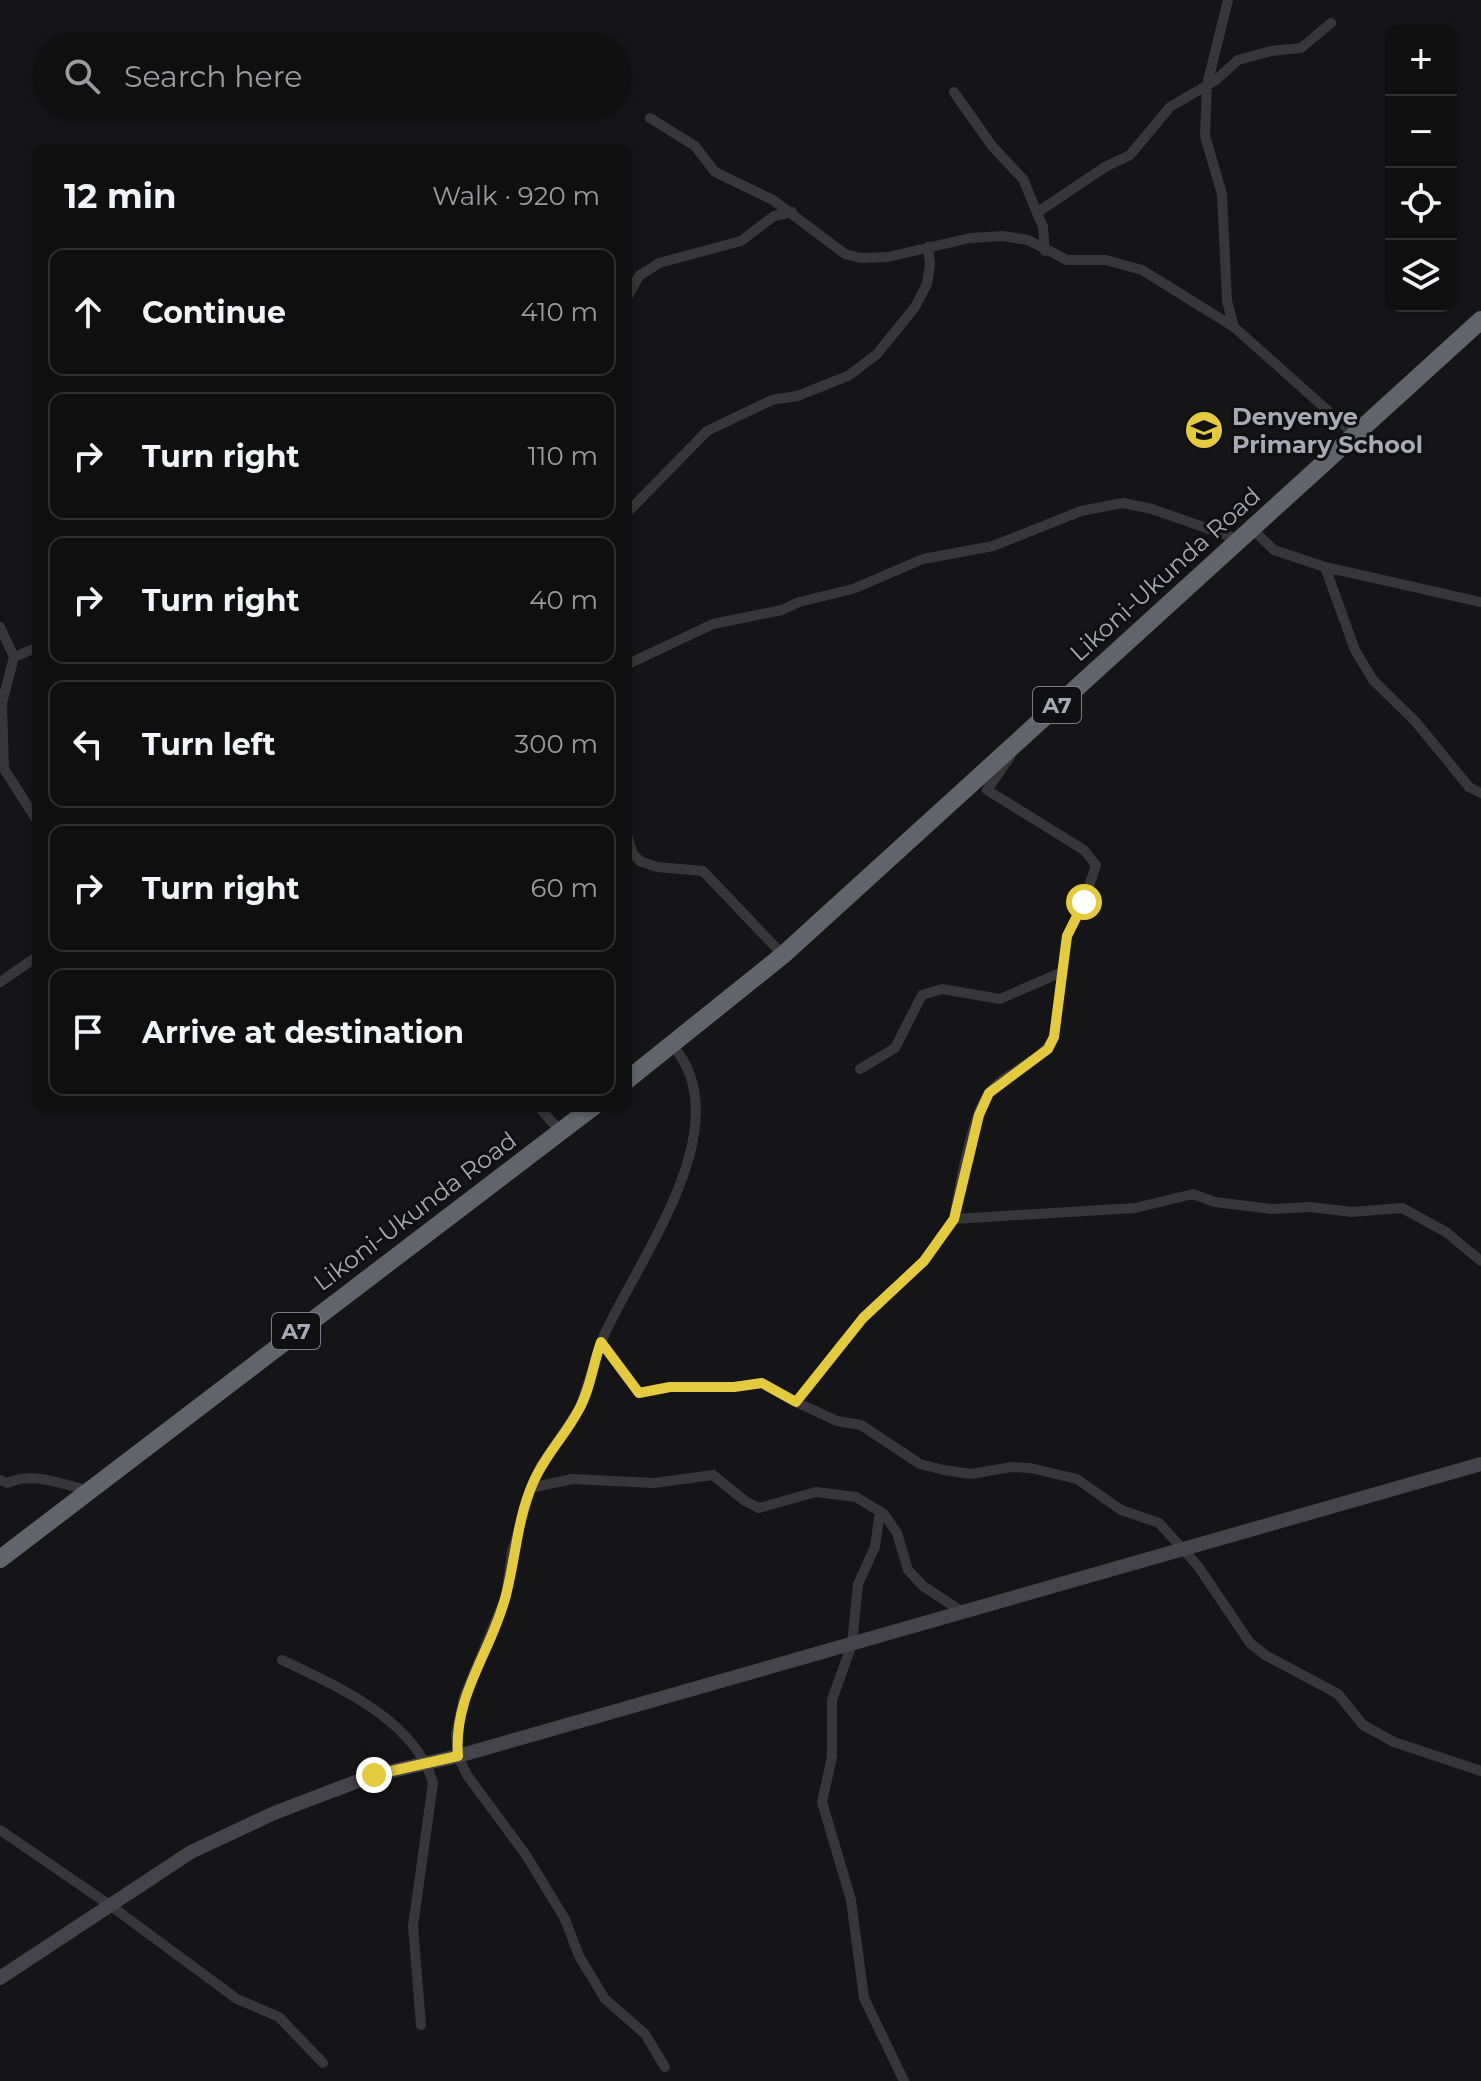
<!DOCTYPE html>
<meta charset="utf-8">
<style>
body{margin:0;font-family:Montserrat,sans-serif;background:#191819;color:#f1f3f6}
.controls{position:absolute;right:24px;top:24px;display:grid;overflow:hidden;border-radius:16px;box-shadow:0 2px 6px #0004}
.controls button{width:72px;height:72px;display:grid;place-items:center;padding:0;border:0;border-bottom:2px solid #302f30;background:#100f10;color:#f1f3f6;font:40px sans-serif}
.stop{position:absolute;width:24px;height:24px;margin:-18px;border:6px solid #e3ca3f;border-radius:50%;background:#fff}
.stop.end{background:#e3ca3f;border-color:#fff;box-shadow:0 2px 8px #0008}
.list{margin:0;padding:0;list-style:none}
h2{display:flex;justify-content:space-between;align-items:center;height:104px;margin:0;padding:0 32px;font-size:34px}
h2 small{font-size:26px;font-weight:400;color:#9c9c9f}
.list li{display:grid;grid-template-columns:52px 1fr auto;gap:24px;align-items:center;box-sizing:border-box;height:128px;margin:0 16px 16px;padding:0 16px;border:2px solid #302f30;border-radius:16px}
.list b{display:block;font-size:30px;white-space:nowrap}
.list em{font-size:26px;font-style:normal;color:#9c9c9f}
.icon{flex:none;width:44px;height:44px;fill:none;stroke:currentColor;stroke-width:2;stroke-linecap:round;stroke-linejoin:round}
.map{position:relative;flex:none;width:1481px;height:2081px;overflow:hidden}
.search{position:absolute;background:#100f10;box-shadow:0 2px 6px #0004;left:32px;top:32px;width:600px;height:88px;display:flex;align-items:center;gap:20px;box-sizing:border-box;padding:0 28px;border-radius:44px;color:#9c9c9f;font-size:30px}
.panel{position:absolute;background:#100f10;box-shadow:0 2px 6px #0004;left:32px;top:144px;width:600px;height:968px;border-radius:16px}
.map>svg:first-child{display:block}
</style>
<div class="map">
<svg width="1481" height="2081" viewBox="0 0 1481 2081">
<rect width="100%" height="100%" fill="#151416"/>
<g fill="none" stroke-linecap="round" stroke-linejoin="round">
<path stroke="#36363b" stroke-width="10" d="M1228 0 1207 85 1205 136 1222 194 1227 301 1234 327
M954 92 992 146 1023 179 1043 227 1045 251
M650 118 695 146 715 172 773 200 845 254 861 258 888 257 970 238 1003 236 1028 240 1067 260H1106L1142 270 1234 327 1354 434
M1038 212 1105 167 1130 155 1170 107 1216 80 1238 60 1271 51 1301 48 1331 23
M626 299 639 276 659 263 741 241 774 216 792 212
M626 514 707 431 772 400 797 396 848 376 877 354 915 307 927 284 930 264 928 247
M1252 529 1274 550 1325 567 1481 602
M1325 567 1355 650 1373 680 1415 721 1469 787 1481 793
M0 627 14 657 2 703 4 769 38 822
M14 657 38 647
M626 665 713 624 782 610 799 602 853 589 923 559 993 546 1081 511 1123 503 1152 509 1240 540
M626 832 633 854 640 861 657 867 703 871 783 955
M0 982 38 956
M673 1046C743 1127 634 1264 601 1342L639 1393 670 1387H734L762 1383 796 1402 863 1318 924 1261 954 1219 1135 1208 1193 1194 1215 1202 1272 1209 1310 1207 1352 1212 1402 1208 1446 1232 1481 1261
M860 1069 895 1048 922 995 942 989 1000 999 1062 972
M538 1106 560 1131
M954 1219C959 1189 972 1115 989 1093 1007 1070 1041 1063 1054 1037L1067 936 1084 902 1096 865 1084 850 987 790 1010 757
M601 1342 580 1408 541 1466 531 1488 512 1552 506 1596 464 1697 456 1734 458 1756 467 1775 526 1855 565 1919 579 1956 605 1999 645 2034 665 2067
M796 1402 837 1421 861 1425 920 1464 944 1470 971 1474 1012 1467 1030 1468 1077 1479 1121 1510 1159 1523 1198 1566 1250 1643 1265 1655 1338 1694 1363 1725 1394 1742 1481 1771
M0 1480 7 1483C35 1471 61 1485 89 1490
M531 1488 572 1479 654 1483 713 1475 745 1501 759 1508 816 1492 856 1497 884 1514 897 1533 908 1570 923 1586 961 1611
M880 1511 875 1547 858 1584 852 1644 832 1700V1757L822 1802 851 1900 864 1998 904 2081
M282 1660C336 1686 415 1719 433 1783L413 1926 421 2025
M0 1830 111 1906 237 1999 279 2017 323 2063"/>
<path stroke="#44444a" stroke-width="14" d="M0 1978 191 1852 274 1813 374 1775 458 1756 1481 1464"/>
<path stroke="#62636b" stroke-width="18" d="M626 1081 783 955 1481 320
M0 1559 594 1106"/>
</g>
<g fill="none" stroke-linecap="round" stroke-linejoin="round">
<path stroke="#e3ca3f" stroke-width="10" d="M374 1775 458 1756C453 1695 492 1651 506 1595 516 1557 517 1519 533 1483 544 1456 565 1436 578 1411 590 1391 593 1364 601 1342L639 1393 670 1387H734L762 1383 796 1402 863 1318 924 1261 954 1219 979 1115 989 1093 1048 1049 1054 1037 1067 936 1084 902"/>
</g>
<defs>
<symbol id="school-disc" viewBox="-11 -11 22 22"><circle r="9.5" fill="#e3ca3f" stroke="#100f11"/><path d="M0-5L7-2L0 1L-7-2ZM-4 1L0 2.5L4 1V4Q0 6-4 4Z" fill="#111"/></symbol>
</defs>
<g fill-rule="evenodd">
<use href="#school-disc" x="1182" y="408" width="44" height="44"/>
</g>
<g text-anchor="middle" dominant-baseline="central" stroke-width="6" stroke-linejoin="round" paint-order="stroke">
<g fill="#100f11" stroke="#7a7b84" stroke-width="2">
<rect x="1033" y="687" width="48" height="36" rx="6"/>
<rect x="272" y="1313" width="48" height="36" rx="6"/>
</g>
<g font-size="22" font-weight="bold" fill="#a7a9b5">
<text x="1057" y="705">A7</text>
<text x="296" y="1331">A7</text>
</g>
<g font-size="24" font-weight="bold" fill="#a7a9b5" stroke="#100f11" text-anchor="start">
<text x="1232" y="416">Denyenye<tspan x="1232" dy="28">Primary School</tspan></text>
</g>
<g font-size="24" fill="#a7a9b5" stroke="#100f11">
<text transform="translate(1165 574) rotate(-42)">Likoni-Ukunda Road</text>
<text transform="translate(415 1211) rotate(-37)">Likoni-Ukunda Road</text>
</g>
</g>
</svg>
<div class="controls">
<button>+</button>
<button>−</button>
<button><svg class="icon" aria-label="locate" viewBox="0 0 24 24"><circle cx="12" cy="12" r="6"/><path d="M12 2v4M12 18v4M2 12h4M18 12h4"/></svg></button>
<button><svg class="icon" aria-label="layers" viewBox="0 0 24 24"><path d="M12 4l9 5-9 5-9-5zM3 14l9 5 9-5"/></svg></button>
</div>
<div class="stop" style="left:1084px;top:902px"></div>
<div class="stop end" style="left:374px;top:1775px"></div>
<div class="search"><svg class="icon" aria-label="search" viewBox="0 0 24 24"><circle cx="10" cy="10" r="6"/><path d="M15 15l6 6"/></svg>Search here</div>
<section class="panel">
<h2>12 min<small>Walk · 920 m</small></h2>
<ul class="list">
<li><svg class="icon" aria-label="ahead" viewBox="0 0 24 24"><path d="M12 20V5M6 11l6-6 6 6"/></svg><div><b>Continue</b></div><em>410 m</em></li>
<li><svg class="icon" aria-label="right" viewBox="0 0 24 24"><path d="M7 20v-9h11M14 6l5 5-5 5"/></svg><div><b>Turn right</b></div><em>110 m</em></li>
<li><svg class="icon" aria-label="right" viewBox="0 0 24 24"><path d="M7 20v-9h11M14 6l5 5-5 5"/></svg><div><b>Turn right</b></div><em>40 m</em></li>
<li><svg class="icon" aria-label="left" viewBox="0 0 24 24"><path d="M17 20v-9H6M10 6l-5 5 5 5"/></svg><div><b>Turn left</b></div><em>300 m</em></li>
<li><svg class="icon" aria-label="right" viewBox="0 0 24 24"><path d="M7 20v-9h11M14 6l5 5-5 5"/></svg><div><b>Turn right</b></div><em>60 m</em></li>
<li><svg class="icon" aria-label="arrive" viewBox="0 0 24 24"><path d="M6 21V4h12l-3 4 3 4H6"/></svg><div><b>Arrive at destination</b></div></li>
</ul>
</section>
</div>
